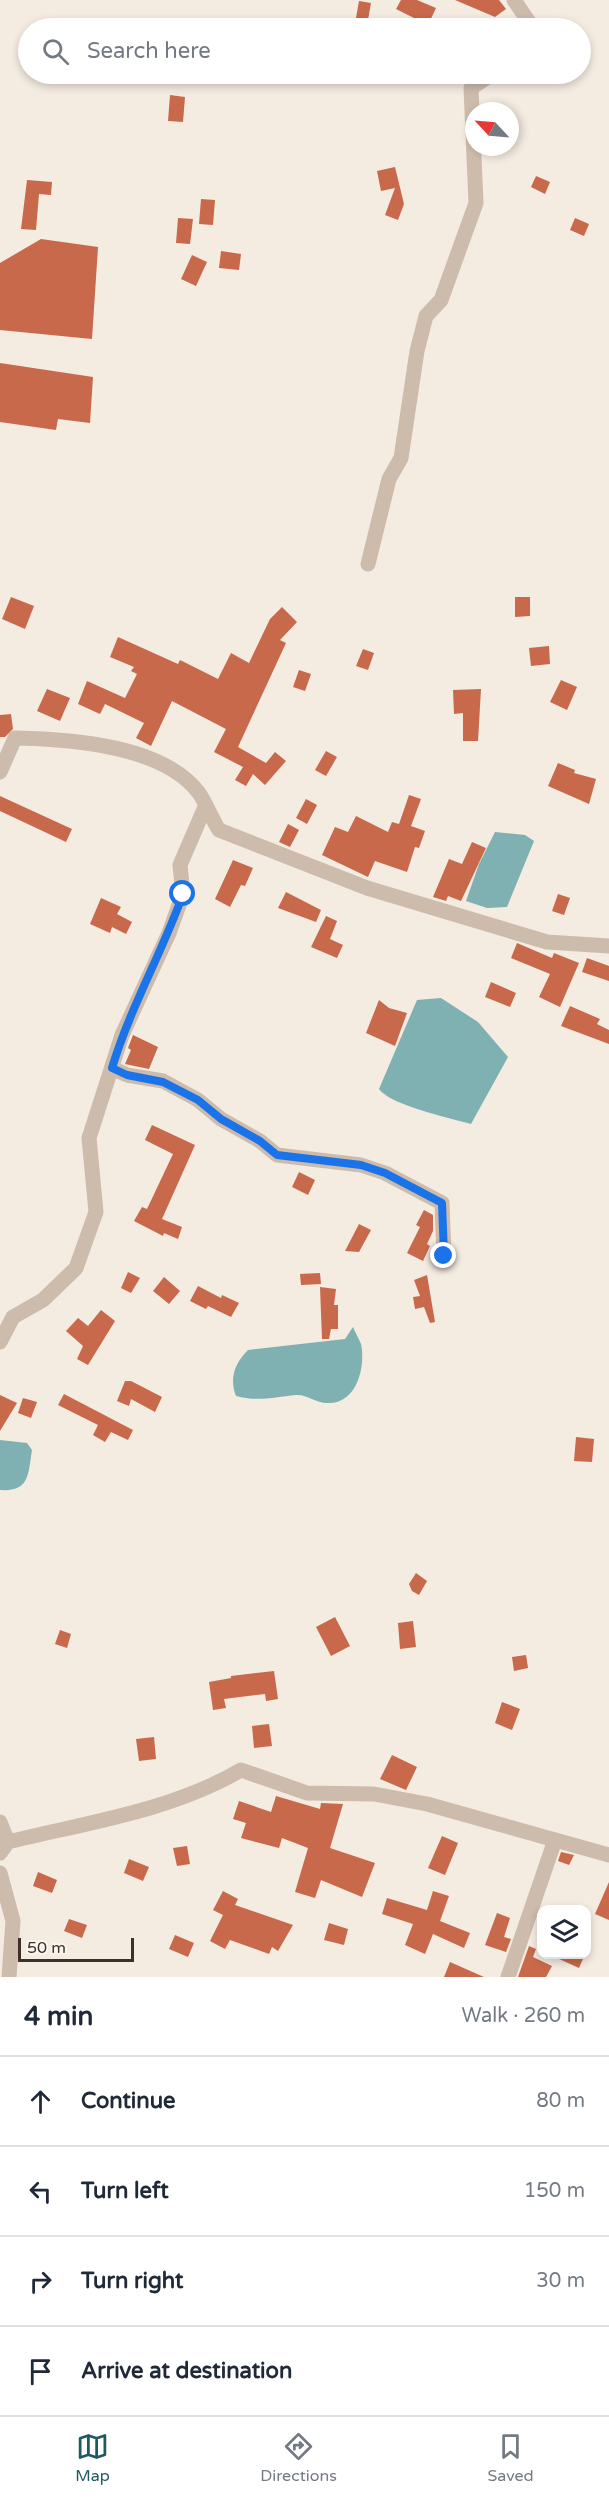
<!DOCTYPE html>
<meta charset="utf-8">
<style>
body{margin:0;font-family:"Varela Round",sans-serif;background:#f2f2f3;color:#1f2937}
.controls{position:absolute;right:18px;bottom:18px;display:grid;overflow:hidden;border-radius:12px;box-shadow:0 3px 9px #0003}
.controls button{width:54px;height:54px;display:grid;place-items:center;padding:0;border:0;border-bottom:2px solid #e0e1e3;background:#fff;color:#1f2937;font:30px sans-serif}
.compass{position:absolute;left:465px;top:102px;width:54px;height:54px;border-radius:50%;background:#fff;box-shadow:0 3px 9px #0003;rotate:296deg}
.scale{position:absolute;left:18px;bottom:15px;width:116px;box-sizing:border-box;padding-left:6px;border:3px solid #3b302b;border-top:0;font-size:16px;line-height:21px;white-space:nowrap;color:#3b302b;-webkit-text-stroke:4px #fbf5ee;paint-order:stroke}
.stop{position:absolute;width:18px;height:18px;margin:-14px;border:4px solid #1a73e8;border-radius:50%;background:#fff}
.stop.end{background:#1a73e8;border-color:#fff;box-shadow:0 2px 6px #0008}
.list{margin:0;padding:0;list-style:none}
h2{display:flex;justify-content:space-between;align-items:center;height:78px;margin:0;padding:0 24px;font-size:26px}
h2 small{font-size:20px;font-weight:400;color:#747a83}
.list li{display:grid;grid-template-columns:39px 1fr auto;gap:18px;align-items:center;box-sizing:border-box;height:90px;padding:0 24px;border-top:2px solid #e0e1e3}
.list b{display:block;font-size:22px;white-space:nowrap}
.list em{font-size:20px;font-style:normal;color:#747a83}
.icon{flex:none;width:33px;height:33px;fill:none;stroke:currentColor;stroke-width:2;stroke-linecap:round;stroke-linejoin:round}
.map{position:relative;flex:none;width:609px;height:1977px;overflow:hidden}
.search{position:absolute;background:#fff;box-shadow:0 3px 9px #0003;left:18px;right:18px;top:18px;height:66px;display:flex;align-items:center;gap:15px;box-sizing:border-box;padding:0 21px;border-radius:33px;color:#747a83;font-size:22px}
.sheet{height:438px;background:#fff}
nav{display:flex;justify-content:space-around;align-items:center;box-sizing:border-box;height:84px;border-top:2px solid #e0e1e3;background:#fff;font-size:16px;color:#747a83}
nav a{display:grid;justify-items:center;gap:3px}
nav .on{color:#1f5a5e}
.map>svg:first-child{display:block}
</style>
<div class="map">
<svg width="609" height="1977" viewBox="0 0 609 1977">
<rect width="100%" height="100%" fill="#f4ebe1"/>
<path fill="#7fb0b2" d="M495 832 525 835 534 841 507 907 487 908 466 901 479 864Z
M441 998 478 1022 508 1057 471 1124C450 1118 390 1105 379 1089L417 1000Z
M353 1327C355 1332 359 1339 361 1344 366 1368 356 1405 327 1403 316 1403 306 1394 296 1395 274 1397 258 1402 236 1396 229 1378 235 1363 248 1350L345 1339Z
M0 1440 27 1443 32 1450C28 1474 30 1492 0 1490Z"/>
<path fill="#c8694b" d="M401 0H417L436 8 428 25 396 9Z
M455 0H499L506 9 495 17Z
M359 1 371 3 368 20 356 18Z
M170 95 185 97 183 122 168 121Z
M395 167 404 204 398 220 385 215 395 188 381 191 377 171Z
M536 176 550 182 545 194 531 187Z
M27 180 52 182 51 195 39 194 36 230 21 229Z
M201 199 215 200 213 225 199 224Z
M178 218 193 219 190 244 176 243Z
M575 218 589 224 584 236 570 230Z
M41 239 98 247 92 339 0 330V263Z
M221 251 241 254 239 270 219 268Z
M192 255 207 262 196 286 181 279Z
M0 363 93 377 90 423 58 419 56 430 0 422Z
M11 597 34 606 25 629 2 619Z
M515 597H530V616L515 617Z
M282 607 297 622 280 640 286 643 238 747 266 763 275 752 286 761 265 785 253 774 246 786 235 780 243 767 214 752 226 729 172 701 151 746 136 738 144 723 105 704 100 714 78 704 87 681 125 698 137 674 131 671 134 667 110 657 118 637 178 664 180 660 218 679 231 653 249 663 270 619Z
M549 646 550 664 531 666 529 648Z
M363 649 374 653 368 670 356 666Z
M299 670 311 674 305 691 293 687Z
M561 680 577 687 567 710 550 702Z
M47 689 70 698 60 721 37 711Z
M481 689 478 741H463V713L454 714 453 690Z
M11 714 13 729 5 737H0V715Z
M326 751 337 757 326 776 315 770Z
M558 763 575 770 574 773 596 779 589 804 548 786Z
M409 795 421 799 411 826 425 831 419 848 415 847 407 872 375 861 368 877 322 855 335 827 348 832 356 816 388 832 392 822 399 824Z
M0 796 72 829 66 842 0 811Z
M306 799 317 805 307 824 296 818Z
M288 824 299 830 290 847 279 842Z
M472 842 486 848 461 901 448 896 446 901 433 897 449 859 462 864Z
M233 860 253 868 245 886 241 885 230 907 215 899Z
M286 892 321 910 316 922 278 908Z
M558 894 570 898 564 915 552 911Z
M101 898 121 907 117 914 132 922 126 934 112 927 110 933 90 924Z
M326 916 337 921 330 939 343 945 337 958 311 947Z
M517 943 552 958 554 953 579 963 560 1007 539 997 550 974 511 958Z
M587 958 609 966V981L582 972Z
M491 982 516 993 510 1007 485 997Z
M379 1000 389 1008 407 1013 395 1046 366 1033Z
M570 1006 600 1019 597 1024 609 1030V1044L561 1026Z
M133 1035 158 1047 149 1069 125 1064 131 1050 128 1048Z
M152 1125 195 1145 162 1219 182 1227 178 1239 164 1233 163 1236 134 1221 142 1207 147 1209 173 1154 145 1140Z
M299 1172 315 1180 308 1195 292 1187Z
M424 1210 433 1215V1231L427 1244 430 1246 423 1261 407 1253 420 1227 416 1225Z
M359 1224 371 1230 359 1252 345 1251Z
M128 1272 140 1278 131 1293 121 1288Z
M320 1273 321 1284 301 1285 300 1274Z
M427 1275 435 1322 430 1323 424 1307 415 1309 413 1297 420 1296 414 1280Z
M164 1277 180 1291 169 1304 153 1291Z
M198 1286 221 1298 222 1295 239 1303 231 1317 208 1306 206 1309 190 1301Z
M320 1287 336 1289 334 1305H338V1329H331L329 1339H322Z
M101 1310 115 1321 88 1365 77 1359 83 1346 66 1331 78 1318 88 1326Z
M125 1381H131L162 1397 155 1412 131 1399 129 1406 117 1401Z
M64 1394 133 1430 128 1440 111 1432 105 1442 93 1435 98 1425 58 1405Z
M0 1395 17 1403 0 1431Z
M23 1398 37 1402 31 1418 18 1413Z
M576 1437 594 1439 592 1462 574 1461Z
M416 1573 427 1581 419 1595 412 1591 409 1584Z
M335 1617 350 1646 331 1656 316 1627Z
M413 1621 416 1647 400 1649 398 1623Z
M60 1630 71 1634 67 1648 55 1644Z
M526 1655 528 1668 514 1671 512 1657Z
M274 1671 278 1699 266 1701 265 1694 224 1699 226 1708 213 1710 209 1682 231 1678V1676Z
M502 1702 520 1709 512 1730 495 1723Z
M269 1724 272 1746 254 1748 252 1726Z
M154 1737 156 1759 139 1761 136 1739Z
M392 1755 417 1767 406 1790 380 1779Z
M276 1796 320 1809 321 1803 343 1804 330 1848 375 1863 362 1897 321 1880 315 1898 295 1892 308 1848 282 1838 279 1848 241 1838 246 1823 233 1819 239 1801 271 1812Z
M442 1836 458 1843 445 1875 428 1868Z
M187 1846 190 1864 177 1866 173 1848Z
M561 1852 574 1855 569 1865 558 1861Z
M129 1859 149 1867 143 1881 124 1873Z
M38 1872 57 1880 52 1893 33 1886Z
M609 1882V1920L595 1914Z
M223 1891 238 1899 235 1905 293 1925 278 1951 272 1947 269 1954 230 1940 225 1949 210 1941 223 1915 213 1910Z
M433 1891 449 1896 440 1921 470 1933 464 1948 433 1934 425 1954 405 1945 413 1924 382 1914 387 1898 427 1910Z
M497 1913 510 1918 504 1937 511 1939 506 1952 485 1945Z
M69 1919 87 1925 82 1938 64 1931Z
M329 1923 348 1929 344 1945 324 1940Z
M175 1935 194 1943 188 1957 169 1949Z
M529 1946 536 1949 533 1957 552 1966 546 1977H518Z
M548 1954H585L579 1968Z
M450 1962 484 1977H444Z"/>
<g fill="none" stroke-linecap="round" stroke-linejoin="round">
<path stroke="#cdbbac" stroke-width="15" d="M514 0 533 28
M368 564 389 479 401 458 417 351 426 316 441 300 476 203 471 88 492 74
M0 772 15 738C70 739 163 745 199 793 206 803 212 819 219 830L367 888 547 942 609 946
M112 1068 127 1075 163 1081 198 1100 221 1119 260 1141 277 1155 361 1165 385 1173 442 1203 444 1256
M0 1342 13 1317 43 1300 76 1268 96 1212 89 1138 122 1035 169 933 183 894 180 865 205 807
M0 1822 8 1842
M0 1853 8 1842C85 1823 171 1811 241 1770L307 1793 374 1794 427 1804 609 1855
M0 1873 13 1921 9 1977
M508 1977 555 1840"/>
</g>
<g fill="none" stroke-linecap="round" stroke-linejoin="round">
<path stroke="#1a73e8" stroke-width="8" d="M183 894C162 953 130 1008 112 1068L127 1075 163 1082 198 1100 221 1119 260 1141 277 1155 361 1165 385 1173 442 1203 444 1256"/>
</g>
</svg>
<div class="controls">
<button><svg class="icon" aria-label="layers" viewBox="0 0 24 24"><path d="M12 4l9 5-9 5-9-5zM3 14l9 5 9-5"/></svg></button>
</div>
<svg class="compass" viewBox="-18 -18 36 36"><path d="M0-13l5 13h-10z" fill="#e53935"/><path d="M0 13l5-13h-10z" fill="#747a83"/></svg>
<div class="scale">50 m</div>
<div class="stop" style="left:183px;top:894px"></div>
<div class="stop end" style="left:444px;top:1256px"></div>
<div class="search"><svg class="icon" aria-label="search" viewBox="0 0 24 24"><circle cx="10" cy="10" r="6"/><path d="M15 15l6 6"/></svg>Search here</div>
</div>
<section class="sheet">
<h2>4 min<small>Walk · 260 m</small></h2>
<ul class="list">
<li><svg class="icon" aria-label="ahead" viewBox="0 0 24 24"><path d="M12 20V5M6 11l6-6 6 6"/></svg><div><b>Continue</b></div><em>80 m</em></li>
<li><svg class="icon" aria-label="left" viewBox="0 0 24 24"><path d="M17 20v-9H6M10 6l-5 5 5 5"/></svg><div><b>Turn left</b></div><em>150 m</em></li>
<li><svg class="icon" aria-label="right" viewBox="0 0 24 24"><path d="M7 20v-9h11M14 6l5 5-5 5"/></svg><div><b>Turn right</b></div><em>30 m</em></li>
<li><svg class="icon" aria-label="arrive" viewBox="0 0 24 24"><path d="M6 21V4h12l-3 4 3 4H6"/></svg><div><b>Arrive at destination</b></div></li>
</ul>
</section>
<nav>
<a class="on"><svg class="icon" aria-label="map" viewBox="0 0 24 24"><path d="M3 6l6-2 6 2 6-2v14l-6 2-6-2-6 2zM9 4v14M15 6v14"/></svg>Map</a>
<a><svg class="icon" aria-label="directions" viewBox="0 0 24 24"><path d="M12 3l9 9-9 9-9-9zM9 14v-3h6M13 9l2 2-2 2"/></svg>Directions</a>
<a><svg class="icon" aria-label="saved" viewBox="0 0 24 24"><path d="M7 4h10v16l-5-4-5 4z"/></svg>Saved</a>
</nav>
